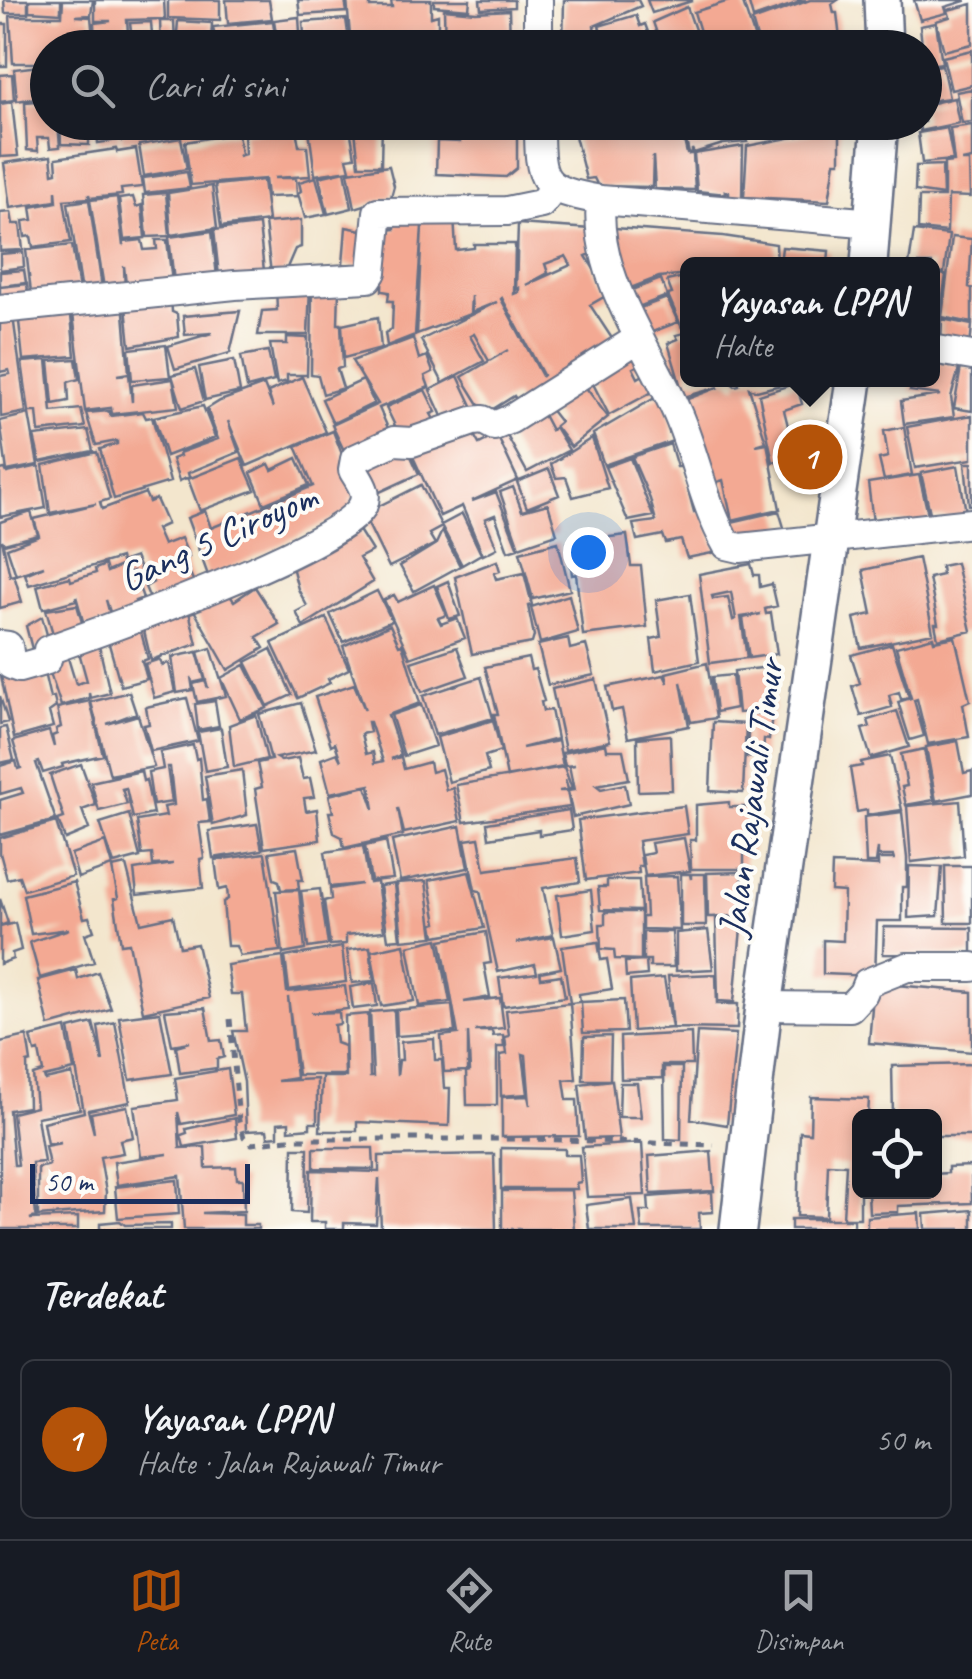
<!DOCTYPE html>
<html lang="id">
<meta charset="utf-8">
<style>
body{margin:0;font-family:Caveat,sans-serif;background:#242831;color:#f1f3f6}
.controls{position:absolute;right:30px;bottom:30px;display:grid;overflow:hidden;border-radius:15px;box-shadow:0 5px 15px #0003}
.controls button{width:90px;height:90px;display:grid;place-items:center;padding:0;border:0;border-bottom:2px solid #363941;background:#171b24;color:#f1f3f6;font:50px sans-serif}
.scale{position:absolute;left:30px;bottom:25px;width:220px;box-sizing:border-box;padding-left:10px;border:5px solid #1b2f5e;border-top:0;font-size:28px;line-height:35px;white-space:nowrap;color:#1b2f5e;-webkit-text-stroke:8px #fdfcf7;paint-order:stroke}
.you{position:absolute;left:588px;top:552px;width:35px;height:35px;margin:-25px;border:8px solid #fff;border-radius:50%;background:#1a73e8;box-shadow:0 0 0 15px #1a73e833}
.badge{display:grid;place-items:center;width:65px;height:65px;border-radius:50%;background:#b45309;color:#fff;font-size:32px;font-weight:700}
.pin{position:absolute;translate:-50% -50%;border:5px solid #fff;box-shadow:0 2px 10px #0006}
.popup{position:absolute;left:680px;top:257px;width:260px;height:130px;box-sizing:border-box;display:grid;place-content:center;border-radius:15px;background:#171b24;filter:drop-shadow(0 2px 8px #0005);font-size:32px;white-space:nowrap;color:#9ea1a6}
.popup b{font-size:38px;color:#f1f3f6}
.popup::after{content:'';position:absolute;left:50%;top:100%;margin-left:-20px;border:20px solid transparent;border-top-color:#171b24}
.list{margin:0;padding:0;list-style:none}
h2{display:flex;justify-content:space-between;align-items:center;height:130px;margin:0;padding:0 40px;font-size:42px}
h2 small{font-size:32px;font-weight:400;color:#9ea1a6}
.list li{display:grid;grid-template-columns:65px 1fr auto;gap:30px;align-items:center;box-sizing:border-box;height:160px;margin:0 20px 20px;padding:0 20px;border:2px solid #363941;border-radius:15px}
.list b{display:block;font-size:38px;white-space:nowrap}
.list p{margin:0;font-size:32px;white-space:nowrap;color:#9ea1a6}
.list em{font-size:32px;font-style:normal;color:#9ea1a6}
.icon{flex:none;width:55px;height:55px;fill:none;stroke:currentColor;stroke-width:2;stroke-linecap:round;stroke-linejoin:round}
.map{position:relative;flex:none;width:972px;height:1229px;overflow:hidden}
.search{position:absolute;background:#171b24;box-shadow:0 5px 15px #0003;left:30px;right:30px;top:30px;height:110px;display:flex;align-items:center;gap:25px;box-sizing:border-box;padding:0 35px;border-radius:55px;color:#9ea1a6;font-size:38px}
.sheet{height:310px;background:#171b24}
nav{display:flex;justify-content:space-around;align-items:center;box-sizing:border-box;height:140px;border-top:2px solid #363941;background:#171b24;font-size:28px;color:#9ea1a6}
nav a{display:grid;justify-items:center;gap:5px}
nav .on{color:#b45309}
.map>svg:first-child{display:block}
</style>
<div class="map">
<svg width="972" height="1229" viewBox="0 0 972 1229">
<rect width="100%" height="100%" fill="#fdfcf7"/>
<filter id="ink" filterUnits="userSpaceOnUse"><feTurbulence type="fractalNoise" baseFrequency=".01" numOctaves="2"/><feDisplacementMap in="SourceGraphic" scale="20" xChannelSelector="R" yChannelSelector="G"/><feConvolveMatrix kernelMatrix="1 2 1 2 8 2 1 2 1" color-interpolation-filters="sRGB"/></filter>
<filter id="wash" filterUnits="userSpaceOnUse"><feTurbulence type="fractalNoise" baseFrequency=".0048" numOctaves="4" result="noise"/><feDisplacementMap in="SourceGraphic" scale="40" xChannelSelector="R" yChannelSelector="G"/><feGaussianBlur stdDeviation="2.25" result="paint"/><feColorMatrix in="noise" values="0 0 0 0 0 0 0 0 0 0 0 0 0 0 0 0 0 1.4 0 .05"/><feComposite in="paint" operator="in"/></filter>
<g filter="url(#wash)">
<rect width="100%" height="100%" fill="#f3e6cd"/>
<path fill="#f3d4bf" d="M442 0H519L523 47 439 48Z
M434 123H528L533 176 431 168Z"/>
<g id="blocks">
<path fill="#f3a993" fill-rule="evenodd" d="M4 0H28V13H5Z
M29 0H61V13L29 11Z
M63 0H93L91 15 76 16 91 17 94 48H60L59 37 54 48H48V63H13L10 16H62Z
M95 0H164L165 19 127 20 129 48H104L103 43 95 44 94 23 111 21H95Z
M168 0H220V20L168 18Z
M226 0H269L272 19 228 23Z
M298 0H345L347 12 300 15Z
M347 0H370V7H392L391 0H431V17L438 15V48H351Z
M434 0H470L469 9 434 6Z
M480 0H514V7L481 9Z
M564 0H638L641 6 594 26 596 44 588 48H563Z
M647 0H692V1L652 13Z
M732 0H742L758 48H705L694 12Z
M748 0H806L753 18Z
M810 0H838L832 4 834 13H837L841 48H760L752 21Z
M914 0H964L965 1 945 7 947 13 920 20Z
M972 4V44L944 51 936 21 950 17 948 10Z
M687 7 700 44 662 48 653 22Z
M444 9 476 12 509 10 510 41 494 48H445Z
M636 15 640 26 645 24 651 40 646 42 648 48H606L599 26Z
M299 17 301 48H278L274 20Z
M346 19 350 48H305L303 22Z
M160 21H174L175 46H161Z
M178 21 212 23 211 41 185 42V35L177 34Z
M273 21 276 43 252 46 250 34V45L217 46 213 27Z
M151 22 153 48H133L130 23Z
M936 23 942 63 924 66 920 26Z
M0 24H7V66H0Z
M972 50V85L951 90 943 57Z
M48 65V96L17 101 14 69Z
M942 65 949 98 929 101 924 68Z
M12 74 14 100 0 102V75Z
M972 89V122L962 123 956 92Z
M954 98 959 123 920 131 919 122H924V105Z
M48 100V122H58L60 147 50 148 49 138H37L38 151 27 150 25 102Z
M12 102 18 156 0 157V104Z
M60 122H94L95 133 89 134V145L61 144Z
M96 122H117L119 140 98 143Z
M120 122H156L158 137 122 141Z
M161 122H207L208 131 162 138Z
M210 122H241L242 127 211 131Z
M243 122H275V125L243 128Z
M354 122H382L381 165H359Z
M439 122H516L515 134 438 131Z
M573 122H609V124L573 133Z
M649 122H680L687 154H693L695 190 655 189 653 156 652 187 598 186 594 178 586 179 575 136Z
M682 122H741L747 142 723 144 694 153 692 149V153L689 154Z
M744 122H770V124L746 131Z
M772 122H840L777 137Z
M349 123 355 157 347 158 350 170 315 175 309 130Z
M972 125V159L962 161H969L970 197 948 196 947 232 918 229 919 197H944V163L954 162 950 128Z
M840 128V162H835L829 201 744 197 747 146Z
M947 128 953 160 922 163 918 133Z
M296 129 299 146H307L310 176 274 178H296L297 196 267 197 265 179 191 185 185 142 238 133 241 154 238 156 245 154 244 133Z
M459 134 517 136V168L506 177 436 174 437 141 460 142Z
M181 138 187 169 144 176 139 145Z
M743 146 742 198 729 197V192L725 191 726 194 697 191 694 154Z
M116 149 117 152 136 149 142 187 121 189 122 195 90 198 89 194V198L64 200 71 242 33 247 31 236 25 237 23 221 33 220 31 207 57 202 56 190V201L10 208 4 163 51 156 53 173 57 172 56 158Z
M942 165 943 195 915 191 916 166Z
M389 166 394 186 391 197 355 208 348 172Z
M345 171 352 208 328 214 319 177Z
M187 172 190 188 145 193 143 178Z
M316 177 326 214 305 218 298 193 301 191 299 182Z
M263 180 268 221 221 227 215 185Z
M212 186 217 228 171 235 168 193Z
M166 193 170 236 147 237 143 195Z
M117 197 123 246 124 242 142 240 144 250 157 249 156 240H167L173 290 127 295 124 266 125 292 105 294 90 200Z
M133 197 136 207 142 205 145 238 124 240 119 199Z
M89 200 103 294 82 292 68 203Z
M11 212 13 224H20L23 250 0 251V213Z
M397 212 454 216 456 250 474 248V244H515L514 294 519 292V288L516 290 518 224 591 229V254L586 256 609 294 590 305 613 340 522 408 514 396 485 414 462 377 508 350 489 361 474 334 470 336 484 361 443 383 421 340 497 302 472 312 471 296 470 314 417 334 422 226 415 335 387 346 385 333 392 329 393 301H388L389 292 382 291 384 230 395 229ZM566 256 571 265 526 285 548 273 545 264ZM502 298 543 375 542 376 501 299Z
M301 220V247L295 249 286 270 272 282 265 223Z
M259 225 265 280 220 285 214 230Z
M346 227 367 231 363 267 343 264Z
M601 227 723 236 776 244 777 264H688V274L659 277 623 291Z
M212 231 218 286 175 291 169 237Z
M914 231 949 235 944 273 932 272V264H909Z
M952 237 972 239 969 287 972 288V323L942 317Z
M72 245 80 296 32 301 26 250Z
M782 247 829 251 828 264H780Z
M23 252 24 267 0 270V254Z
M24 270 26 283 0 286V272Z
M932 273 946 275 940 315 932 314Z
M688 276V327L682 328 668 295 672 294 667 281Z
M661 279 667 296 633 309 626 292Z
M27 284 29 301 0 304V287Z
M276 286H310L308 335H258L262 311 277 310Z
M339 289 338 324H341L343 367 337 369 343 388 323 394 318 375 311 374 312 290Z
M171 296 172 312 177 314 179 337 130 346 126 307Z
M667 298 678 322 642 336 637 309Z
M123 301 129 373 117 375 129 374 132 402V385L173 379 178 407 112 414 111 408 85 411 72 306Z
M70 306 75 356 23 360 18 312Z
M240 311 230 353 175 369 168 346 212 333 185 335 183 316Z
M13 316 26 412 1 417 0 376 10 374 9 370 0 372V319Z
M932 316 940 317 936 342 932 341Z
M378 317 381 348 344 358 342 325Z
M942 319 972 325 970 348 941 343Z
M688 332V380H728L735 386 739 385 738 380H779L780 385 757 391 749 388 766 442 756 445 767 443 780 509 732 520 723 480 711 484 685 400 719 387 684 397 668 343 678 339 676 335Z
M287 337 308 338 307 375H287V381L277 384 270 344H287Z
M413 338 419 359 427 356 433 372 425 376 429 387 379 408 392 437 347 457 332 425 378 404 352 361Z
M166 345 170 377 132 380 129 349Z
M639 345 647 361 633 368 638 378 647 373 656 390 609 415 588 374Z
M268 351 274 381 247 388 241 356Z
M76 359 79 379 68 382 69 401 53 404 49 361Z
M47 360 52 412 81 409 85 427 39 432 37 412H29L22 362Z
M234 360 240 392 205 400 199 367Z
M932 360 960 365 951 397 954 417 904 424 901 401 940 395 910 391 912 380H932Z
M961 367 972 369V411L954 408Z
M195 369 204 401 182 408 172 375Z
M458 376 476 414 447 427 430 390Z
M302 377 326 432 247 466 228 421 239 452 188 473 189 477 179 481 172 459 180 456 179 453 218 439 207 409 220 401 264 385 273 408 268 392Z
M363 380 374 403 333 423 322 399Z
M581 381 608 417 571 447 555 426 560 422 549 408Z
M796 383 802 404 784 410 793 446 786 448 789 458 773 462 759 395Z
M425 390 436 412 431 414 437 425 400 436 386 407Z
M665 392 673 441 604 465 593 434Z
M203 406 215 437 166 456 154 417Z
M109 411 110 416 143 412 146 418 152 417 170 482 114 499 100 449 117 444V441L96 445 86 413Z
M542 413 551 430 555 427 569 450 527 472 505 432Z
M29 414 38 465 7 471 0 421Z
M972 415V459L915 468 907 427Z
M469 426 479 444 497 435 518 480 472 501 496 492 518 548 508 551 495 515 485 519 497 548 483 555 462 506 440 516 410 450Z
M904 427 912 475 884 480 879 459 888 457 884 431Z
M88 430 93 451 40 462 34 436Z
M333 431 358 495 350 499 354 509 209 578 187 518 205 511 211 528 313 486 296 446Z
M592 438 608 488 573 497 566 477 556 478 551 464Z
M405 443 419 474 369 497 355 466Z
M670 444 677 467H682L694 512 704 510 717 552 687 558 681 540 666 543 663 535 637 540 633 524 656 521 650 499 632 457Z
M97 452 110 499 100 502 102 509 145 493 149 502 156 499 167 524 156 529 163 545 181 538 189 557 184 559 198 592 155 610 145 587 154 582 146 584 135 557 121 562 120 558 29 585 25 574 44 566 16 575 7 548 39 536 34 519 96 504 50 513 43 465Z
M241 458 255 490 200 511 188 479Z
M297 458 309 485 264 504 251 473 269 464 272 470Z
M630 458 653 516 628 521 605 467Z
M965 463H972V505H969Z
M39 466 46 508 0 517V470L5 469 7 473Z
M958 466 967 518 931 517 921 473Z
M549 469 559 495 527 508 517 482Z
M919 475 930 523 873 522 868 483Z
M421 485 441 525 462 514 481 554 462 565 442 527 429 534 435 544 389 567 363 514Z
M513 487 522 511 548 504 557 534 519 547 500 492Z
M779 511 786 534 739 547 727 523Z
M31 512 38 535 4 544 2 540 10 576 14 575 22 602 0 608V522Z
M357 527 372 551 359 558 373 582 303 626 296 612 307 606 298 589 292 566Z
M442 531 460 566 414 591 400 566 436 544Z
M627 535 631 566H641L647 627 583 635 576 574 572 575 568 542Z
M558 542 570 590 533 599 520 552Z
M918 558 933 633 861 648 854 618 872 614 863 570Z
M497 561 500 571 494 573 496 579 524 573 532 605 528 606 534 636 532 643 472 654 455 577Z
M956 563 971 631 938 639 935 624H938L929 578 942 575 941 566Z
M751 564 754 575H759L760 587 772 584 777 606 765 609 766 614 771 613 777 654 749 658 743 618 761 614 741 617 747 658 710 663 699 574ZM731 592 736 619 733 620 728 597 713 599 712 596Z
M105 565 107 572 123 565 126 574 133 571 143 598 135 601 139 612 113 621 106 600 112 622 85 628 76 596V600L43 609 37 586 70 577 71 581 96 573 95 569Z
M448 581 460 616 449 619 437 586Z
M434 585 447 615 438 618 441 624 457 618 465 638 410 658 384 600 394 595 398 602Z
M255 587 279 624 257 637 264 648 228 670 191 605 228 593 234 601Z
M377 591 392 621 343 642 330 614Z
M690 594 699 661 655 671 651 639 661 637 656 600Z
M569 595 578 632 540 643 531 607Z
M77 605 85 633 56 644 46 610Z
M189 612 197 644 151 660 143 627Z
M42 617 50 645 32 649 26 626Z
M326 618 349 669 328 679 330 683 298 698 272 643Z
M390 625 399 645 402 644 420 703 388 715 401 755 391 759 401 757 404 769 429 762 431 772 441 769 446 790 453 788 460 821 404 833 398 808 403 835 344 848 342 837 334 833 329 812H333L329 795 366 786 374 809 370 785 330 793 321 759 337 753 341 761 335 743 331 745 315 697 354 684 365 710 343 646ZM368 722H370L383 761 375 763 373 752 366 754 361 734 370 732Z
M140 628 148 659 142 661 147 679 121 686 107 637Z
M933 637 934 641 955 637 970 701 963 704 969 737 928 744 917 699 914 700 924 736 910 740 898 702 911 698 896 647Z
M568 638 570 649 586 645 594 675 548 685 538 645Z
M892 644 909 697 901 699 899 692 889 695 892 707 861 716 852 686 860 683 851 655Z
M99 646 110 693 90 698 89 693V698L61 706 47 664 68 658 76 684 87 681 79 652Z
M457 647 468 676 422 692 411 662Z
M211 648 226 696 197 702 193 684 205 681 208 688 198 652Z
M271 649 292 695 268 706 246 662Z
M197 652 205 680 192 683 191 677 193 690 177 693 172 657Z
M528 658 531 670 535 669 544 701 541 702 543 711 551 710 557 739 522 748 558 741 563 766 507 777 494 714H498L485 667Z
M160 659 162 665 169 663 175 692 154 698 145 664Z
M707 663 716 718 691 722 681 682 689 726 628 738 622 709 612 711 607 687 664 675 668 683 666 673Z
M42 664 50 698 54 697 56 707 49 712 53 727 14 738 1 676Z
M245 665 267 708 240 719 221 678Z
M771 667 774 711 738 713 734 671Z
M732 675 736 708 716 712 712 677Z
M481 677 493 718 435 735 423 696Z
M596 679 610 741 565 750 552 689Z
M129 692 136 713 107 724 138 715 154 767 110 775 91 702Z
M0 696 8 722 0 724Z
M187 698 198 741 151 751 144 725 149 724 146 707Z
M90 701 103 755 62 764 63 767 43 773 39 762 36 763 56 820 0 835V800L23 793 21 788 0 794V766L16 761 18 769 21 768 13 741 49 731 54 747 52 736 57 734 56 729 61 727 57 708Z
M215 701 219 726 198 730 195 704Z
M301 703 316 750 276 758 281 761 298 758 303 779 310 778 314 797 304 798 306 811 317 809 320 840 264 848 255 789 262 787 257 763 271 760 259 714Z
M421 705 435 746 404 756 391 715Z
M897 711 909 747 871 758 862 729 870 727 868 720Z
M749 713 772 714 769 740 764 739 763 758 747 757Z
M256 715 267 759 234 767 229 725Z
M493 720 501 751 485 756 489 771 449 782 437 737Z
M713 722 746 724 743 793 710 791Z
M6 727 14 760 0 763V728Z
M221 728 227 767 205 771 198 732Z
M670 735 672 790 638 791 637 738Z
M958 741 964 773 972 771V794L936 801 926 747Z
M606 744 607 750H623L629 779 596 785 601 789 625 784 629 804 573 817 568 791 574 790 569 766 575 765 565 766 562 753Z
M193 745 196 759 199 758 203 800 207 799 210 822 199 823 204 858 200 859 203 888 137 895 134 870 173 864 153 865 152 854 142 855 137 821 166 816 164 807 174 805 170 767H167L172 802 153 805 148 772 163 769 160 752Z
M924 749 934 800 906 805 902 787 907 786 901 754Z
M890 756 902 810 867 815V810L857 812 850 768 862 766 861 762Z
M81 764 96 805 82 810 89 829 65 839 58 820 64 818 50 775Z
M564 767 572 789H568L565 780 567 790 559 791H567L570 807 464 822 456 785Z
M242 770 247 815 213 825 205 776Z
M141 771 143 781 146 780 153 814 133 818 126 788 122 789 127 804 99 811 91 782Z
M960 801 964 856 911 862 907 806Z
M729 802V807H752L751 853H744V869H691L690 840H696V805Z
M684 806 688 834 638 841 642 866H638L639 873 586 880 578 820Z
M569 810 572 830 539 835V830L489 838 487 823Z
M902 812 907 858V887H902V921H877L875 976 823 974V940L843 941 844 892 831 891 832 864 878 866V859H894L893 856H878V848L876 863H866L864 817Z
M129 814 140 857 114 864 100 823Z
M56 822 73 876 24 890 19 876 7 879 0 853V838Z
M257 824 262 850 213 858 209 831Z
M460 826 468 868 400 881 392 841Z
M479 838 485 870 577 858 580 882 543 888 553 935 516 943 554 937 561 968 540 972 541 978 561 975 565 997 503 1006 499 978 537 973 535 964 498 972 480 891 475 890 465 840Z
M684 838 690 871 645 876 642 855 653 853 651 843Z
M386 841 393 879 371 881 365 846Z
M105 842 112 866 78 878 71 854Z
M363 846 369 883 377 882 384 931 346 935V944L330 945 324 901 331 899 330 889 361 884 330 887 325 852Z
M297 848 303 880H298L299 889 281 890 279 881 274 879 269 852Z
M265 853 280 951 240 956 236 946H227L223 902 228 899 227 888 219 890 215 860Z
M126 865 141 923 173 916 180 947 197 944 209 998 143 1012 129 943 121 944 114 899 118 898 112 868Z
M909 866 942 867 938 916 908 918Z
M945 866H972V923H946Z
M469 872 484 928 435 936 433 924 437 923 429 880Z
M742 872V916L708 917 707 873Z
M681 874H690L691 879V874H705L706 926H681Z
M677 876 680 930 642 929V917H646L644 877Z
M607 880H639L641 911 600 910 598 887H607Z
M426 881 433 937 402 940 396 883Z
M74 882 84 918 89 917 94 931 85 934 94 962 40 978 30 942 69 929 31 934 23 895Z
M394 884 400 939 388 940 380 886Z
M320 889 328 945 308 948 301 891Z
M299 890 305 950 283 954 276 891Z
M591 890 595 930 562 935 557 895Z
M0 899 8 923 0 926Z
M605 912H641V960L615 959 614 950 601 949 600 924H605Z
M742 918 734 1002 718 1001 716 919Z
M15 923 21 950 12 953 13 959 0 964V927Z
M884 927 972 928V955L883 954Z
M708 930 713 969 676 971V933Z
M486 932 491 963 484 964 490 997 464 1002 500 998 504 1028 475 1031H492L493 1036 503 1035 504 1047H497V1105H467L466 1072 470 1071 468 1032V1071L444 1072 441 1036 458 1034 441 940Z
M643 932H672L674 967H650V960H643Z
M438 939 450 1002 419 1006 408 946Z
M598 942 601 960 607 959 612 989 579 994 580 1002 570 1003 576 1079 564 1080 567 1100H577L579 1136 502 1137V1097L528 1096 530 1105 526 1055 523 1054 528 1094 501 1096 500 1055 507 1054 505 1037 509 1036 506 1010 570 1003 562 947Z
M404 944 414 1001 381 1006 371 951Z
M342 947 346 982 289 990 285 957Z
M370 947 374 981 352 983 347 950Z
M283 957 287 992 345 986 348 1009 311 1013 339 1012 340 1024 334 1025 336 1043 344 1046 345 1075H298L288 997 296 1078 277 1081 317 1079V1123H310V1128L289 1130V1122L278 1123V1136L268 1137 267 1130 246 1131 244 1082 233 1031H246L243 1003 242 994H231L227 965Z
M646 961 647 975 626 977 625 962Z
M76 970 78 979 98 972 111 1009 49 1026 38 980Z
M716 974 717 1004H738L737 1029 673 1028 668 976Z
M664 978 672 1028 633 1031 630 981Z
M374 983 377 1006 353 1009 350 987Z
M874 983 972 992V1052L869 1043Z
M624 1000 626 1032 583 1033 581 1002Z
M452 1005 455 1032 397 1036 396 1010Z
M205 1008 211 1041 221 1040 224 1057 217 1059V1068L180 1073 176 1046 190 1042 172 1045 165 1011Z
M394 1010 397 1076 399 1060H402L401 1042 434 1039 435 1060H442L444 1088H450L449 1126 357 1122V1131H320L322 1077H346L345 1016 368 1014 370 1077H373L370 1012Z
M160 1012 172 1074 130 1080 119 1017Z
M115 1022 130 1102 88 1110 94 1133 91 1113 127 1106 133 1137 120 1140 123 1153 100 1157 106 1192 105 1211 38 1216V1168L49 1165 45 1146 61 1143 47 1144 43 1122 84 1112 69 1029 93 1023 103 1062 98 1026Z
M66 1028 74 1070 44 1077 45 1080 72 1074 80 1109 37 1117 44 1162 32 1163 36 1217 30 1219 78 1217V1229H0V1042L27 1036 31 1062 27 1063 28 1107 9 1110 14 1165H18L12 1113 36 1107 33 1075 43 1072 39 1051 35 1052 31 1037Z
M697 1032 736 1034 727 1125 691 1119Z
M691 1033 692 1065H662V1078L621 1079 620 1037Z
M611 1036 610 1080H583L584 1037Z
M972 1064V1136H934V1116H893L892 1066Z
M664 1067H682L681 1140 665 1139Z
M228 1069 234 1115 181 1124 178 1112 180 1148 205 1147 206 1168 236 1167 237 1179H243L244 1211 202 1213 243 1214V1225H258V1229H184L180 1176 117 1185 114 1162 168 1154 141 1157 134 1106 178 1100 175 1078Z
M612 1080 619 1138 585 1139 579 1084Z
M620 1083H637L641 1117H619Z
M811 1097 869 1099 868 1116H860V1218H843L846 1165 828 1164 826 1217 797 1216 800 1132 810 1133Z
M235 1118 237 1138 184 1147 181 1135 187 1133 186 1129Z
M642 1143 645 1195 587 1197 582 1147Z
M293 1148H308L307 1213 292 1212Z
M314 1148H373L374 1169 314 1168Z
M501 1148 565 1149V1155H579L581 1182 576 1183 577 1189H501Z
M711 1151 714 1191 651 1194 649 1156Z
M494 1154 496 1229H381L379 1178 376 1224 344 1223V1229H325V1222H310L311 1170 379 1172V1156Z
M971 1166 972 1203 898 1206V1212L869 1213 868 1192H934V1174L948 1173V1167Z
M177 1180 179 1214 118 1218 115 1187Z
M571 1190 574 1229H502V1191Z
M712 1192 713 1212 699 1213 700 1229H642L640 1211H649L648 1197Z
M632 1199 636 1229H589L586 1205Z
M972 1210V1229H925L924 1214Z
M919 1213 920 1229H867V1217Z
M791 1219H854V1229H791Z
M120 1221 125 1225 171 1224V1229H100V1223Z"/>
</g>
</g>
<g filter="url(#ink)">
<use href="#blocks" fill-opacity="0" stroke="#676f85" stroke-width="2.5"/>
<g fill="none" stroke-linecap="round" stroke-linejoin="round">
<defs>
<path id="minor" d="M538 0V48
M539 122C539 184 541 189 601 200L874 223
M601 200C593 276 649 347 678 415 696 457 704 505 727 545L740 548 972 523
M0 309 235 285 368 278 372 272 378 212 507 211 541 204 553 189
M932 349 972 356
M0 645 8 646 11 665 19 668 47 660 48 650C99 632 347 545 363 505 369 492 359 481 353 470L355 459 394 441 412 442 473 421 483 420 494 426 511 419 639 338
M764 1006 850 1007 863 993 867 983 907 967H972"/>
<path id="major" d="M882 0 884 48
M869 264 880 122
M738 1229 764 1006 854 380"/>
</defs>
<use href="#minor" stroke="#676f85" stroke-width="32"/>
<use href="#major" stroke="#676f85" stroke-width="40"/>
<path stroke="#676f85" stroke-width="5" stroke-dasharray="8 8" stroke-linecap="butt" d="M230 1019 239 1121 244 1137 252 1144 288 1139H533L714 1145"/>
<use href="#minor" stroke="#fff" stroke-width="28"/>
<use href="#major" stroke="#fff" stroke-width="35"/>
</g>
</g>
<g text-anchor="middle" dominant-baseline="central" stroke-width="8" stroke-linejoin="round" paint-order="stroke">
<g font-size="40" fill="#1b2f5e" stroke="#fdfcf7">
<text transform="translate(218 537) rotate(-24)">Gang 5 Ciroyom</text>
<text transform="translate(751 798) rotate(-82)">Jalan Rajawali Timur</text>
</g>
</g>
</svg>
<div class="controls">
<button><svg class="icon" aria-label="locate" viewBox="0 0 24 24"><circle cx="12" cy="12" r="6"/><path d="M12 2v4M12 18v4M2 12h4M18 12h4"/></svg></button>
</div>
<div class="scale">50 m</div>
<div class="you"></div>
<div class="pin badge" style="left:810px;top:457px">1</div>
<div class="popup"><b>Yayasan LPPN</b>Halte</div>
<div class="search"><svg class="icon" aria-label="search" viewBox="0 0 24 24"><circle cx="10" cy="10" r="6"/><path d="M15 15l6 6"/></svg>Cari di sini</div>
</div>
<section class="sheet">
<h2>Terdekat<small></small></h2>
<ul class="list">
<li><span class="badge">1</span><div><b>Yayasan LPPN</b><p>Halte · Jalan Rajawali Timur</p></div><em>50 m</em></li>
</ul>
</section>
<nav>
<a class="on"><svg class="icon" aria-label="map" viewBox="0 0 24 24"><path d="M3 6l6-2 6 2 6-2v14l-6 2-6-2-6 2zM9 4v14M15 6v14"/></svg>Peta</a>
<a><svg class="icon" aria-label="directions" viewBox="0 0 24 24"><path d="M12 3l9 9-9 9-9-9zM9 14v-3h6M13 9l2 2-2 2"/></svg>Rute</a>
<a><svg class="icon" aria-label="saved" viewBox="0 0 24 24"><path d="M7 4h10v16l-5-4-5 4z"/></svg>Disimpan</a>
</nav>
